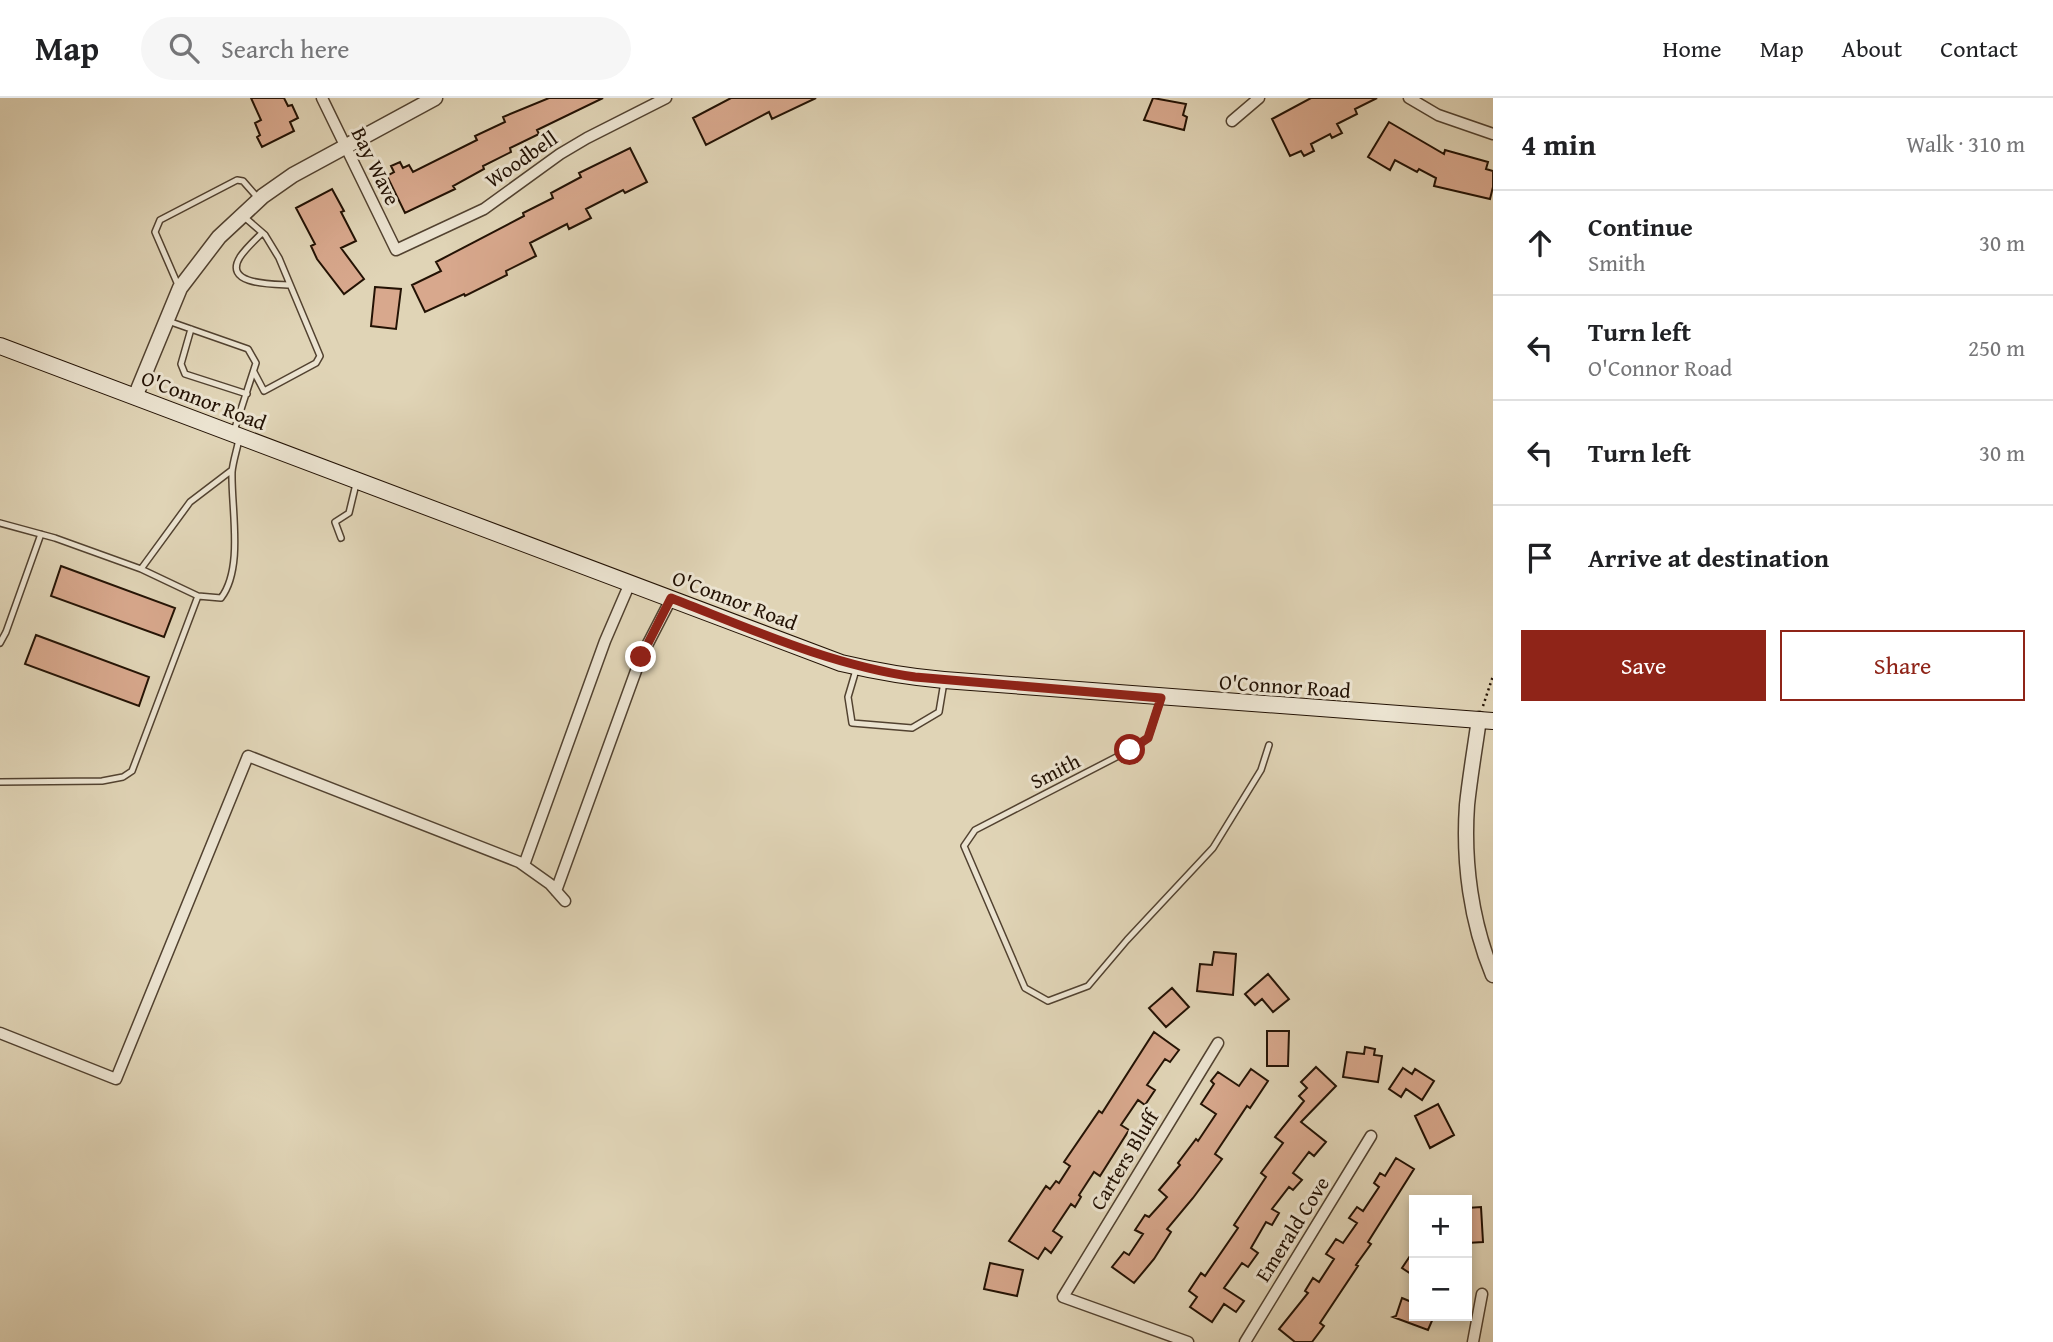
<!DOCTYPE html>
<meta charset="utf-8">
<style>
body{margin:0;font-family:"Gentium Book Plus",serif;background:#f6f6f6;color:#202124}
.controls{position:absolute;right:21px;bottom:21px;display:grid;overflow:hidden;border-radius:0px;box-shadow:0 4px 10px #0003}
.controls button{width:63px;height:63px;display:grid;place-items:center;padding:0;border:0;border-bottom:2px solid #e0e0e0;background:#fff;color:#202124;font:35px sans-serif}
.stop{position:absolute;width:21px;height:21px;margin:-16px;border:5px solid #8f2418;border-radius:50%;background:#fff}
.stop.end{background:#8f2418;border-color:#fff;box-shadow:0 2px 7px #0008}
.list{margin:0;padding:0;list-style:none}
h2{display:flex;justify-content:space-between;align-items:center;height:91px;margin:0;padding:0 28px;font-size:30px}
h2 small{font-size:23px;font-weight:400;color:#757577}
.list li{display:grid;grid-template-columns:46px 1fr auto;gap:21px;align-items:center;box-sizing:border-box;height:105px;padding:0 28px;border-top:2px solid #e0e0e0}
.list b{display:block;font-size:26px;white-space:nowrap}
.list p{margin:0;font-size:23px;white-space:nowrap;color:#757577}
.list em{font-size:23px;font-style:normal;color:#757577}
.actions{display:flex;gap:14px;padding:21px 28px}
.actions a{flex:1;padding:16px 0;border:2px solid #8f2418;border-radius:0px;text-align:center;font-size:24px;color:#8f2418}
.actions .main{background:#8f2418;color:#fff}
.icon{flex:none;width:38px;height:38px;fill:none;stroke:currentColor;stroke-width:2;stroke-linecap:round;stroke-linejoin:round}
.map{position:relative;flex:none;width:1493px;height:1244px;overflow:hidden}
header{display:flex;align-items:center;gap:42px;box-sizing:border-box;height:98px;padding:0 35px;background:#fff;border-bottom:2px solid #e0e0e0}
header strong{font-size:33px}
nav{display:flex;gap:38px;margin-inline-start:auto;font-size:24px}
.search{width:490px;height:63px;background:#f6f6f6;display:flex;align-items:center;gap:18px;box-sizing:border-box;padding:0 24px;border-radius:38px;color:#757577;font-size:26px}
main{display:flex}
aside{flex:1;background:#fff}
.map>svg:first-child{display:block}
</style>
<header>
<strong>Map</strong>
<div class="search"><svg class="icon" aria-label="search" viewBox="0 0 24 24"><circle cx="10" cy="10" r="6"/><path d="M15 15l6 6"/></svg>Search here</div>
<nav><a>Home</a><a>Map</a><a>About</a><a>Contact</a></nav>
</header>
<main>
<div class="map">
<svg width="1493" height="1244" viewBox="0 0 1493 1244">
<rect width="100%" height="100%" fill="#e0d4b6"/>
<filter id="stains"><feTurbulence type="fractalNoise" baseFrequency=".00286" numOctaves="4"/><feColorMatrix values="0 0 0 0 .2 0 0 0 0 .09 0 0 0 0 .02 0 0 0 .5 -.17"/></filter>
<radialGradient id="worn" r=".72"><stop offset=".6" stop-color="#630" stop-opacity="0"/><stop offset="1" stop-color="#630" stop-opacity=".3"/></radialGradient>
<path fill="#d8a88d" stroke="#231204" stroke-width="2" d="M251 0H284L288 8 292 7 298 20 290 24 294 33 262 49 257 39 260 37 255 25 261 22Z
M549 0H603L537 32 539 36 510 50 511 54 483 68 484 71 453 88 455 91 405 115 387 78 394 74 391 68 400 64 403 70 409 67 413 74 477 42 475 38 505 24 503 19Z
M731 0H816L772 21 769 14 706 47 693 20Z
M1153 0 1186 6 1183 17 1187 19 1184 32 1144 22Z
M1311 0H1377L1355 11 1357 16 1337 26 1342 35 1332 40 1330 36 1311 46 1314 53 1304 58 1301 53 1290 58 1272 21Z
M1389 24 1444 56 1445 52 1488 64 1486 71 1493 73V89L1490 101 1434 88 1436 80 1419 71 1417 74 1395 62 1390 72 1368 59Z
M630 50 647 84 625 95 623 92 586 111 591 120 569 131 567 126 530 145 536 158 506 173 507 177 465 198 464 196 425 214 412 187 441 173 436 164 524 118 523 115 553 100 551 95 581 79 579 75Z
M332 91 344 113 341 114 356 143 341 150 364 181 344 196 317 161 311 148 315 146 296 110Z
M375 189 401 191 396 231 371 228Z
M61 468 175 510 164 539 51 498Z
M36 537 149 579 139 608 25 566Z
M1214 854 1236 856 1233 897 1197 893 1200 866 1212 867Z
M1268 876 1289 901 1273 914 1262 901 1255 907 1245 896Z
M1172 890 1189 909 1166 929 1149 910Z
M1267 933H1289L1288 968H1267Z
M1154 934 1179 952 1170 964 1165 961 1147 987 1155 992 1145 1007 1138 1002 1121 1027 1129 1032 1100 1078 1094 1074 1079 1097 1081 1099 1075 1109 1071 1106 1053 1133 1062 1139 1051 1155 1045 1150 1038 1161 1009 1143 1046 1088 1050 1091 1056 1083 1059 1085 1070 1068 1064 1064 1099 1013 1102 1015Z
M1365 949 1375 951 1374 957 1382 958 1378 984 1343 979 1347 954 1364 956Z
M1316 969 1336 988 1301 1024 1326 1044 1314 1058 1309 1054 1293 1075 1302 1082 1293 1092 1289 1089 1272 1111 1279 1115 1272 1127 1266 1124 1251 1150 1258 1155 1248 1169 1242 1165 1224 1190 1244 1203 1236 1214 1224 1206 1212 1224 1190 1209 1197 1199 1189 1193 1201 1175 1205 1178 1238 1130 1234 1127 1266 1079 1261 1075 1283 1045 1275 1039 1304 1003 1299 998 1307 990 1301 984Z
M1403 970 1412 976 1415 971 1434 983 1422 1002 1406 991 1401 999 1389 991Z
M1251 971 1268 983 1250 1010 1247 1008 1215 1056 1222 1061 1193 1100 1167 1131 1171 1134 1154 1161 1134 1185 1112 1169 1124 1154 1129 1157 1143 1136 1135 1132 1145 1117 1149 1119 1167 1099 1159 1092 1180 1067 1178 1065 1196 1041 1198 1043 1216 1016 1201 1006 1214 986 1211 983 1218 974 1239 988Z
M1438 1006 1454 1037 1430 1050 1415 1018Z
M1396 1060 1414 1071 1368 1144 1371 1146 1356 1167 1358 1168 1320 1225 1324 1228 1312 1244H1295L1279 1231 1308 1195 1305 1193 1313 1180 1319 1184 1334 1161 1326 1156 1336 1141 1343 1145 1357 1125 1349 1120 1357 1109 1363 1113 1379 1089 1374 1085 1380 1075 1385 1078Z
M1481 1109 1483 1144 1467 1145V1110Z
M1414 1152V1178L1402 1170Z
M990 1165 1023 1172 1017 1198 984 1191Z
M1402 1200 1414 1205V1218H1434L1428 1232 1393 1219 1396 1218Z"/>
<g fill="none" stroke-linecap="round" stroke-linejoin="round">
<defs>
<path id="service" d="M242 117 265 137 279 160 320 258 316 265 264 293 254 274
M262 135C255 142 246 150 240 159 222 188 276 186 290 187
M178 187 155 134 160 122 237 82 243 83 258 100
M168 223 248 251 256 265 234 333
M191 231 181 266 185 276 247 296
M232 372 190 404 141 471 198 498 221 500C244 470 231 410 232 374 233 363 237 352 239 341
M0 425 55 440 141 471
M341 440 335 424 349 415 356 386
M0 545 6 534 41 436
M856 572 848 599 852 625 912 630 939 614 944 584
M1161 600 1148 640 1130 652 975 732 964 748 1025 890 1048 903 1088 888 1127 842 1213 750 1261 672 1269 647
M0 684 102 683 123 679 132 673 198 498"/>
<path id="minor" d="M322 0 396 152 484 111 560 56 587 40 666 0
M1409 0 1438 17 1493 36
M1232 23 1259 0
M524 767 605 543 630 485
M556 793 641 559 671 501
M0 935 116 981 248 658 519 764 550 786 565 803
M1188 1244 1063 1199 1218 945
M1245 1244 1371 1038
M1473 1244 1482 1196"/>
<path id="tertiary" d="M135 299 180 190 219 139 263 98 293 77 435 0
M1479 621C1475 650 1470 678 1467 707 1463 764 1471 824 1493 877"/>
<path id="secondary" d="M0 248 841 565C875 573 909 579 944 582L1493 623"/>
</defs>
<use href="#service" stroke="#524230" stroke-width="8"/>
<use href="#minor" stroke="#524230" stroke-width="13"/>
<use href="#tertiary" stroke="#524230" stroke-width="17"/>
<use href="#secondary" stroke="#231204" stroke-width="18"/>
<path stroke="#231204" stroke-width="2.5" stroke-dasharray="2 3.5" stroke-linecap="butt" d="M1483 608 1493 578"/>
<use href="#service" stroke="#ebe3d0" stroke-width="5"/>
<use href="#minor" stroke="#ebe3d0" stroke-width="10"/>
<use href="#tertiary" stroke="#ebe3d0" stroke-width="14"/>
<use href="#secondary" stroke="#ebe3d0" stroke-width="16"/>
</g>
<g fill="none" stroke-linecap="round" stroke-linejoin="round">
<path stroke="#8f2418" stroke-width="9" d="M641 559 671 500C751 531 830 567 915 579L1161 600 1148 640 1130 652"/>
</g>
<g text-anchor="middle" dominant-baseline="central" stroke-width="6" stroke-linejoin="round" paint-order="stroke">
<g font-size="21" fill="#231204" stroke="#ebe3d0">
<text transform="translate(521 61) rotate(-35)">Woodbell</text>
<text transform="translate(376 68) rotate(64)">Bay Wave</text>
<text transform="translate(204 302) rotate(21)">O'Connor Road</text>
<text transform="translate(735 502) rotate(21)">O'Connor Road</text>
<text transform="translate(1285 588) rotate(4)">O'Connor Road</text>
<text transform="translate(1055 673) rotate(-27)">Smith</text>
<text transform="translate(1124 1062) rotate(-59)">Carters Bluff</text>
<text transform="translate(1292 1131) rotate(-58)">Emerald Cove</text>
</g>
</g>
<rect width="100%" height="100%" filter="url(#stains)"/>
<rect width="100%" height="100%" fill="url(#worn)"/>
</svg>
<div class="controls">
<button>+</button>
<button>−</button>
</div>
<div class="stop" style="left:1130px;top:652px"></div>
<div class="stop end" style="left:641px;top:559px"></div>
</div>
<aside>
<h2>4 min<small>Walk · 310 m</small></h2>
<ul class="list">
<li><svg class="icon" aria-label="ahead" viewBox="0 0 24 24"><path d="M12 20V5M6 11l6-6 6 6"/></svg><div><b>Continue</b><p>Smith</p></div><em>30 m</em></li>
<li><svg class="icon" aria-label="left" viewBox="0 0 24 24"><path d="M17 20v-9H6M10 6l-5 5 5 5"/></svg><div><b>Turn left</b><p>O'Connor Road</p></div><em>250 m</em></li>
<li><svg class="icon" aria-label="left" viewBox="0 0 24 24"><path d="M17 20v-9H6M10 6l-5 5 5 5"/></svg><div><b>Turn left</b></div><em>30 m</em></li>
<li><svg class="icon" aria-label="arrive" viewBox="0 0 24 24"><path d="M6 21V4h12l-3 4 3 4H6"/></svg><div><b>Arrive at destination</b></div></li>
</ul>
<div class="actions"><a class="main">Save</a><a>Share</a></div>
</aside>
</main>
